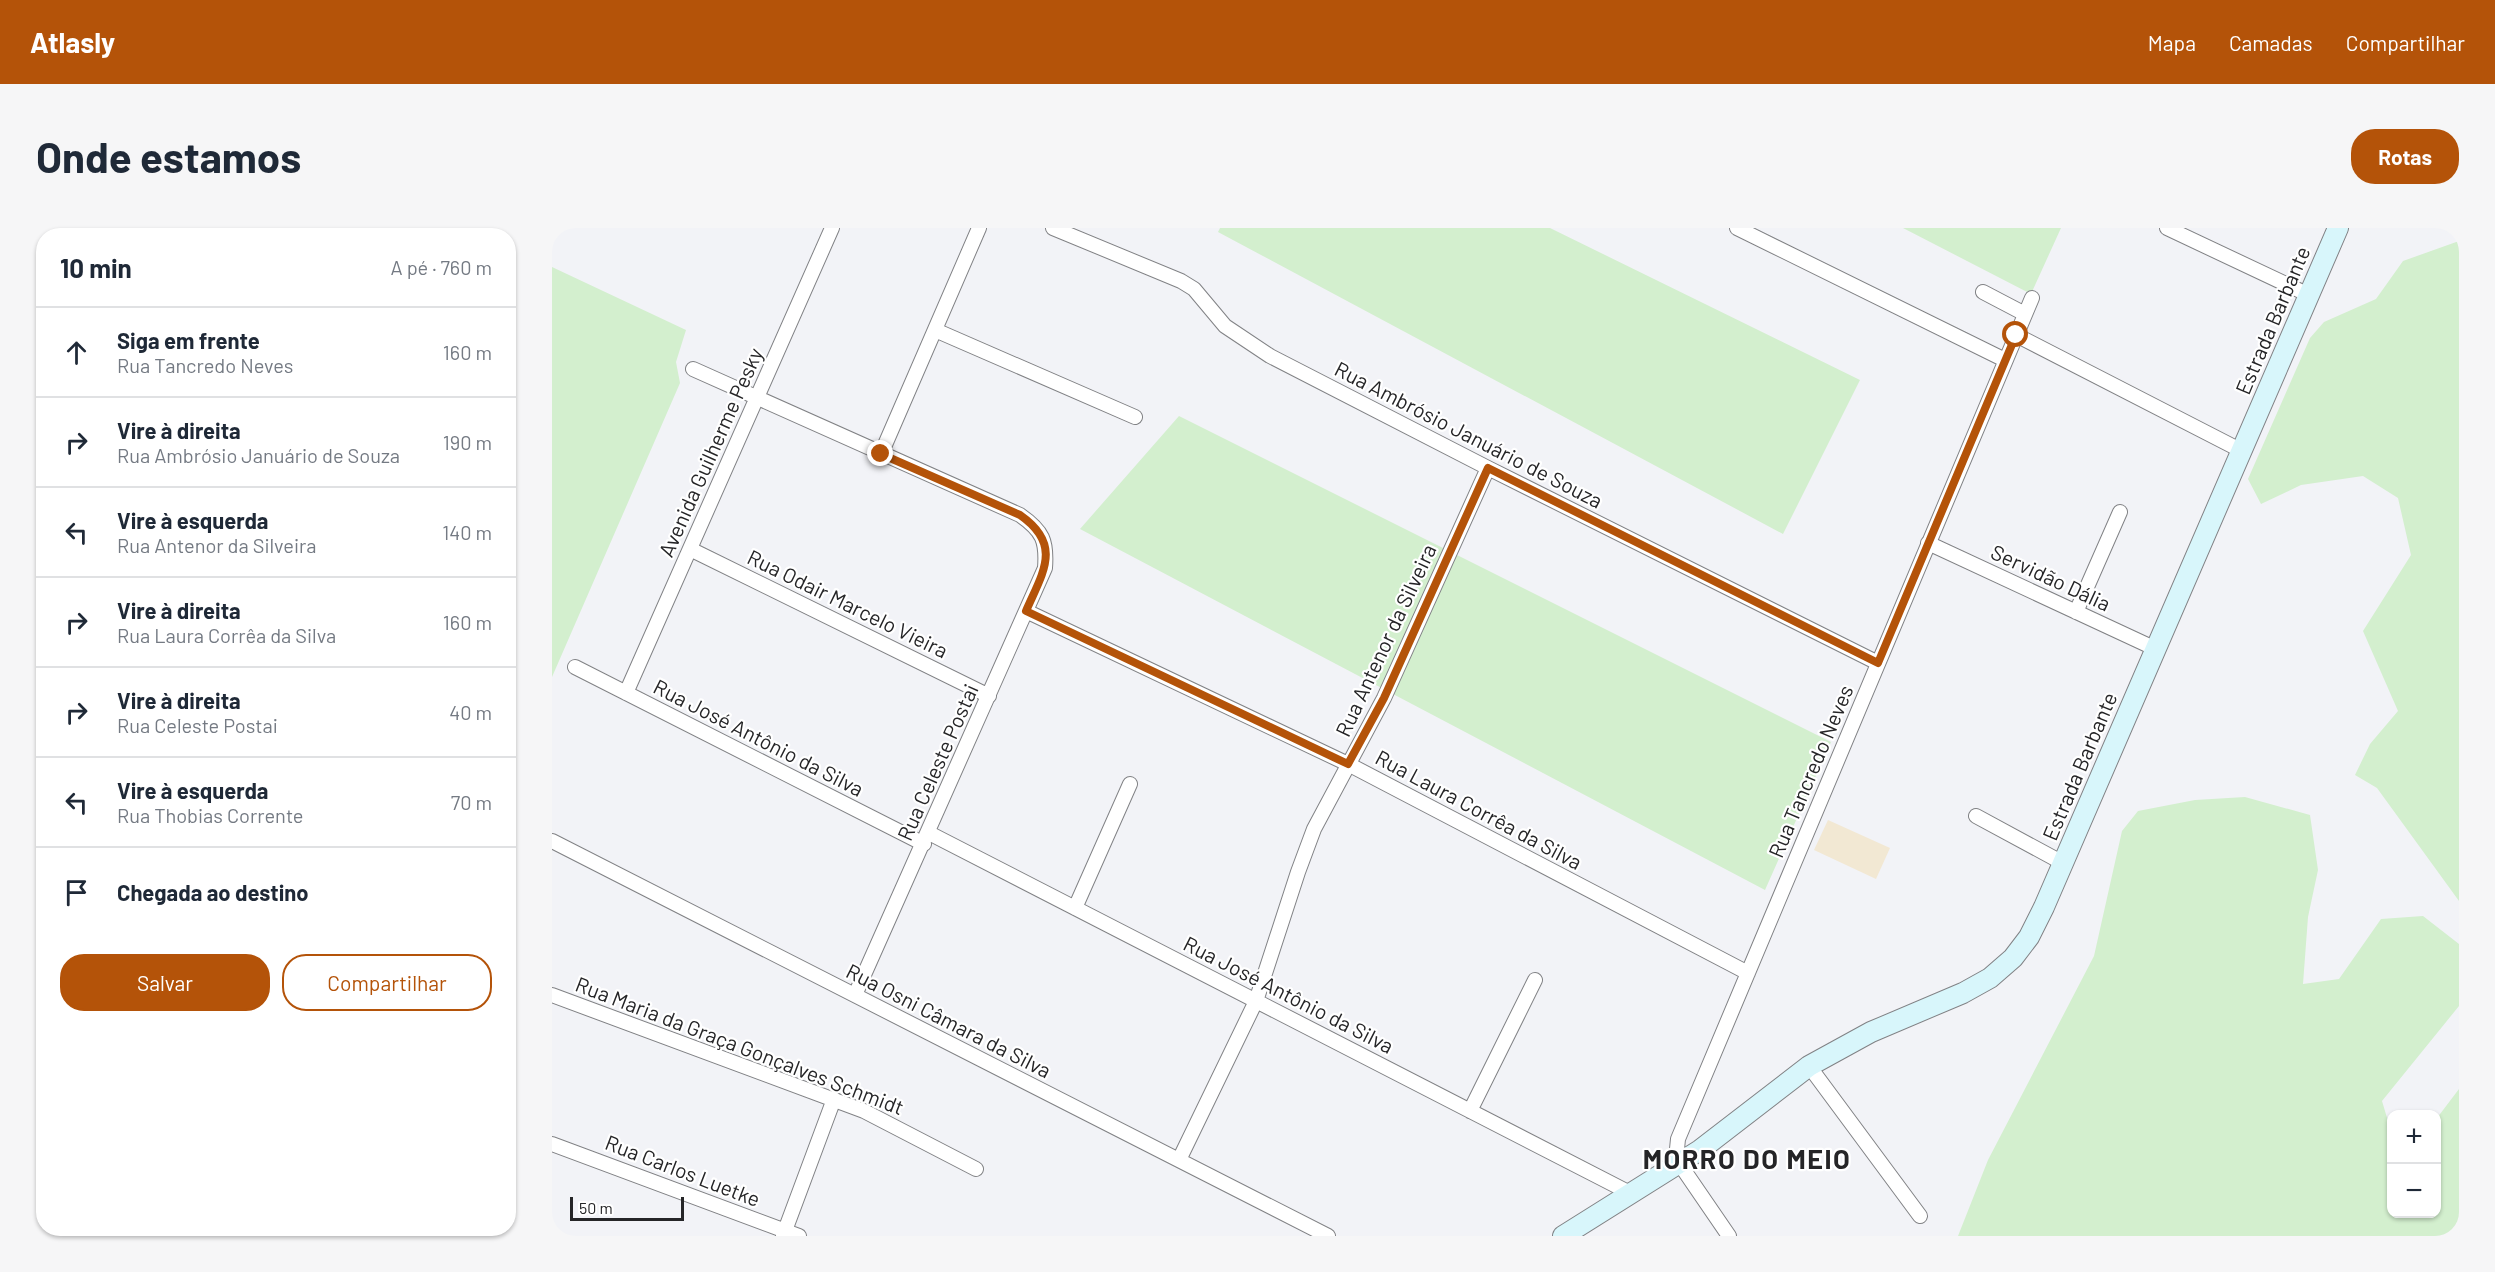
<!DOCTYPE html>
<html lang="pt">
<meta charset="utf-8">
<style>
body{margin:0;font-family:Barlow,sans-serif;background:#f6f6f7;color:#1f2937}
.controls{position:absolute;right:18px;bottom:18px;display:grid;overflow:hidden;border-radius:12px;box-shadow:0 2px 4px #0004}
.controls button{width:54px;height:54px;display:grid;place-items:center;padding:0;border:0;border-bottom:2px solid #e0e1e3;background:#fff;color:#1f2937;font:30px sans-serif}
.scale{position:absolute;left:18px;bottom:15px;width:114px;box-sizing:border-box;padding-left:6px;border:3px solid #252527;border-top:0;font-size:16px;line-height:21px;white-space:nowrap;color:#252527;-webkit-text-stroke:4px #fff;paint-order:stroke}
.stop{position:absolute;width:18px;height:18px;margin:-14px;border:4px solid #b45309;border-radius:50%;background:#fff}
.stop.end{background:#b45309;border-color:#fff;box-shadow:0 2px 6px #0008}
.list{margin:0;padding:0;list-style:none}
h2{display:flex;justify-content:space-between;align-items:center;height:78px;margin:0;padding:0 24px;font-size:26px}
h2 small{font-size:20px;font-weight:400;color:#747a83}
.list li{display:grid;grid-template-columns:39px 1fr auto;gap:18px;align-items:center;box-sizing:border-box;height:90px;padding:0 24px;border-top:2px solid #e0e1e3}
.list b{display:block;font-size:22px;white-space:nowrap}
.list p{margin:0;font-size:20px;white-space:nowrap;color:#747a83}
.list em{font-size:20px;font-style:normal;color:#747a83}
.actions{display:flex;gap:12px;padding:18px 24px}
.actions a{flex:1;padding:14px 0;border:2px solid #b45309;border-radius:24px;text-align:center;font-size:21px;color:#b45309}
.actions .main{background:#b45309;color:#fff}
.icon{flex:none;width:33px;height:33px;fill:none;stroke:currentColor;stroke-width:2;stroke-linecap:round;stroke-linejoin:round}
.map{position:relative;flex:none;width:1907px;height:1008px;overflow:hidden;border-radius:24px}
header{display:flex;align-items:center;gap:36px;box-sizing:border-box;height:84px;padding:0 30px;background:#b45309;color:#fff}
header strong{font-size:28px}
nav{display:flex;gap:33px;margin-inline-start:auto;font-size:21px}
.intro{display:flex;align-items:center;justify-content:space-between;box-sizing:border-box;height:144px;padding:0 36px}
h1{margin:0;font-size:42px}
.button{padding:15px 27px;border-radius:24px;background:#b45309;color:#fff;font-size:21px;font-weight:700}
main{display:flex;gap:36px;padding:0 36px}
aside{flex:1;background:#fff;border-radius:24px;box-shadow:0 2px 4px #0004}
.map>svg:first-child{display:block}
</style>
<header>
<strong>Atlasly</strong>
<nav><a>Mapa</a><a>Camadas</a><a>Compartilhar</a></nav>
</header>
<div class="intro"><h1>Onde estamos</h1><a class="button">Rotas</a></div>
<main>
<aside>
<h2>10 min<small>A pé · 760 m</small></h2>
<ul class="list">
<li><svg class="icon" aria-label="ahead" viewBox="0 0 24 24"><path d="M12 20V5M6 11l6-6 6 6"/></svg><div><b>Siga em frente</b><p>Rua Tancredo Neves</p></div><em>160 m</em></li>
<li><svg class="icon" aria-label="right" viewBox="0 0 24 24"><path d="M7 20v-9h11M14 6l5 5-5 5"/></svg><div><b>Vire à direita</b><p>Rua Ambrósio Januário de Souza</p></div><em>190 m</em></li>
<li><svg class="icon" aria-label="left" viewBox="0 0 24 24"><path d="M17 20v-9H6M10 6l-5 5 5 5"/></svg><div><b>Vire à esquerda</b><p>Rua Antenor da Silveira</p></div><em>140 m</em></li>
<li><svg class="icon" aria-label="right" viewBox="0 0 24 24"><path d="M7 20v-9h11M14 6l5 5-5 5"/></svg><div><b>Vire à direita</b><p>Rua Laura Corrêa da Silva</p></div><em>160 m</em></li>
<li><svg class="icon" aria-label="right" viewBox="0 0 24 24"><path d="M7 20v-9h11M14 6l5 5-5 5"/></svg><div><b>Vire à direita</b><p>Rua Celeste Postai</p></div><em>40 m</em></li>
<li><svg class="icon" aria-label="left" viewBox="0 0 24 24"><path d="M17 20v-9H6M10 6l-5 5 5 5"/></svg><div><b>Vire à esquerda</b><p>Rua Thobias Corrente</p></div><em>70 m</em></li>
<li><svg class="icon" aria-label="arrive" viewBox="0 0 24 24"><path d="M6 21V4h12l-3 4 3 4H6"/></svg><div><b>Chegada ao destino</b></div></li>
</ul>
<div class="actions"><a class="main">Salvar</a><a>Compartilhar</a></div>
</aside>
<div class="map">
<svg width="1907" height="1008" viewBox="0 0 1907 1008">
<rect width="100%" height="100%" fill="#f2f3f7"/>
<path fill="#f2e8d3" d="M1276 592 1338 620 1324 651 1262 622Z"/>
<path fill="#d3efce" d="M668 0H998L1308 152 1231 306 666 4Z
M1351 0H1509L1479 66Z
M1907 13V673L1825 560 1803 547 1818 516 1846 483 1811 403 1859 327 1846 270 1811 248 1749 257 1709 276 1696 251 1758 110 1772 94 1824 71 1851 33Z
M0 39 134 102 124 134 128 155 0 449Z
M627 188 1279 514 1213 662 528 301Z
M1693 569 1758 587 1766 642 1756 689 1751 756 1787 751 1829 691 1871 688 1907 716V778L1830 873 1839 903 1840 986H1884L1885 890 1907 861V1008H1406L1436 932 1542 728 1570 603 1586 583 1643 572Z"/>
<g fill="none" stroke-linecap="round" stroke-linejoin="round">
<defs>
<path id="minor" d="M501 0 629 53 642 61 673 98 718 128 936 240 1326 435
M1185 0 1453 132
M1615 0 1757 67
M1431 64 1473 86
M383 102 583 189
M1464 107 1690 223
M141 141 468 287C491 303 495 313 493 340L303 767
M329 226 427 0
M1376 315 1604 421
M138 321 437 468
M474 383 796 536 1196 745
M1524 384 1568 284
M23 439 372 616
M74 465 280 0
M1424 588 1511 635
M377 605 1078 965
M0 613 776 1008
M523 680 578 556
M0 767 312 883 424 941
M1257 838 1368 988
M918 883 983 752
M0 916 247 1008
M627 932 704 773 746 644 762 601 832 470 936 240
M231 1008 282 871
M1177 1008 1127 935 1125 921 1126 911 1480 70"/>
<path id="secondary" d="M1011 1008 1148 922 1257 838 1319 804 1411 765 1438 750 1461 730 1477 709 1492 679 1786 0"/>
</defs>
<use href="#minor" stroke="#818285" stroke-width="16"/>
<use href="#secondary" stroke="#818285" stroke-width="22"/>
<use href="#minor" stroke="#fff" stroke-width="14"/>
<use href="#secondary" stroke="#d8f6fb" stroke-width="20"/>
</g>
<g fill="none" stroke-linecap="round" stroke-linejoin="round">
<path stroke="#b45309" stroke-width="8" d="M329 226 468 287C511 317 491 344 474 383L796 536 832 470 936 240 1326 435 1464 107"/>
</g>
<g text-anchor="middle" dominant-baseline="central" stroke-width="4.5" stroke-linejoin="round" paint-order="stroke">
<g font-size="21" fill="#252527" stroke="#fff">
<text transform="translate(1720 92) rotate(-67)">Estrada Barbante</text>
<text transform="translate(917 206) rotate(27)">Rua Ambrósio Januário de Souza</text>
<text transform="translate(158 224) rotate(-66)">Avenida Guilherme Pesky</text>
<text transform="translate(1499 349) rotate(25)">Servidão Dália</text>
<text transform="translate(296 375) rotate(26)">Rua Odair Marcelo Vieira</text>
<text transform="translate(833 412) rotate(-65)">Rua Antenor da Silveira</text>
<text transform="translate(207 509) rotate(27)">Rua José Antônio da Silva</text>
<text transform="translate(385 534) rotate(-66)">Rua Celeste Postai</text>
<text transform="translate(1527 538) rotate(-67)">Estrada Barbante</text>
<text transform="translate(1258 543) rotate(-67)">Rua Tancredo Neves</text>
<text transform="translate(927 581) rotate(28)">Rua Laura Corrêa da Silva</text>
<text transform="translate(737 766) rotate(27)">Rua José Antônio da Silva</text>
<text transform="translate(397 792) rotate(27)">Rua Osni Câmara da Silva</text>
<text transform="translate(188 817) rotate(21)">Rua Maria da Graça Gonçalves Schmidt</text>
<text transform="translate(131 942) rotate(21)">Rua Carlos Luetke</text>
</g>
<g font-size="27" font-weight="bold" letter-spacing="1.5" fill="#252527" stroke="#fff">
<text x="1195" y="930">MORRO DO MEIO</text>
</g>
</g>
</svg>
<div class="controls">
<button>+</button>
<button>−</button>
</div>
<div class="scale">50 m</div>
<div class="stop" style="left:1464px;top:107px"></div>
<div class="stop end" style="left:329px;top:226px"></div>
</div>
</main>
